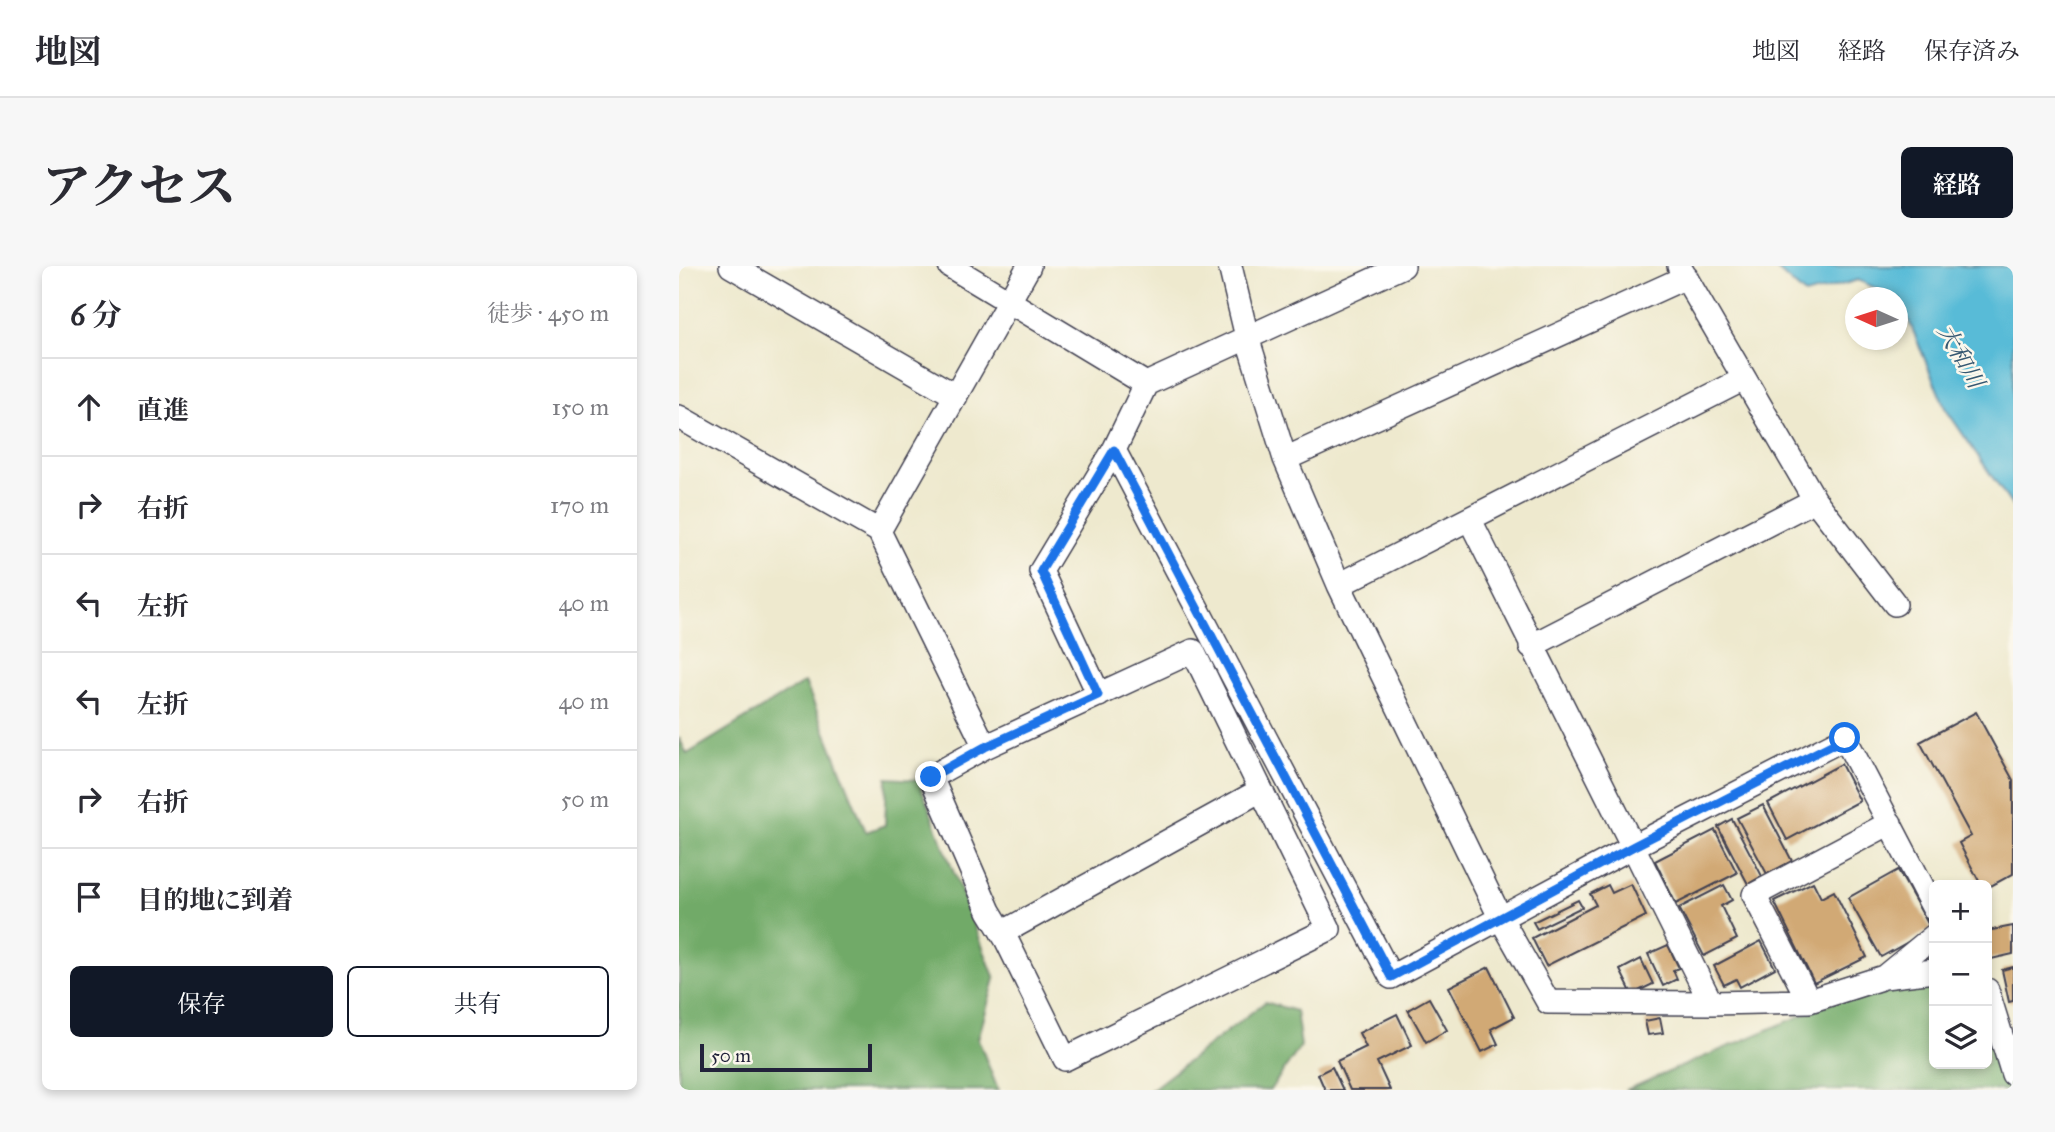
<!DOCTYPE html>
<html lang="ja">
<meta charset="utf-8">
<style>
body{margin:0;font-family:"IM FELL Great Primer","Noto Serif JP",serif;background:#f7f7f7;color:#2b2b33}
.controls{position:absolute;right:21px;bottom:21px;display:grid;overflow:hidden;border-radius:10px;box-shadow:0 4px 10px #0003}
.controls button{width:63px;height:63px;display:grid;place-items:center;padding:0;border:0;border-bottom:2px solid #e1e1e2;background:#fff;color:#2b2b33;font:35px sans-serif}
.compass{position:absolute;left:1166px;top:21px;width:63px;height:63px;border-radius:50%;background:#fff;box-shadow:0 4px 10px #0003;rotate:273deg}
.scale{position:absolute;left:21px;bottom:18px;width:172px;box-sizing:border-box;padding-left:7px;border:4px solid #22223b;border-top:0;font-size:19px;line-height:24px;white-space:nowrap;color:#22223b;-webkit-text-stroke:5px #fbf7ec;paint-order:stroke}
.stop{position:absolute;width:21px;height:21px;margin:-16px;border:5px solid #1a73e8;border-radius:50%;background:#fff}
.stop.end{background:#1a73e8;border-color:#fff;box-shadow:0 2px 7px #0008}
.list{margin:0;padding:0;list-style:none}
h2{display:flex;justify-content:space-between;align-items:center;height:91px;margin:0;padding:0 28px;font-size:30px}
h2 small{font-size:23px;font-weight:400;color:#7c7c81}
.list li{display:grid;grid-template-columns:46px 1fr auto;gap:21px;align-items:center;box-sizing:border-box;height:98px;padding:0 28px;border-top:2px solid #e1e1e2}
.list b{display:block;font-size:26px;white-space:nowrap}
.list em{font-size:23px;font-style:normal;color:#7c7c81}
.actions{display:flex;gap:14px;padding:21px 28px}
.actions a{flex:1;padding:16px 0;border:2px solid #111827;border-radius:10px;text-align:center;font-size:24px;color:#111827}
.actions .main{background:#111827;color:#fff}
.icon{flex:none;width:38px;height:38px;fill:none;stroke:currentColor;stroke-width:2;stroke-linecap:round;stroke-linejoin:round}
.map{position:relative;flex:none;width:1334px;height:824px;overflow:hidden;border-radius:10px}
header{display:flex;align-items:center;gap:42px;box-sizing:border-box;height:98px;padding:0 35px;background:#fff;border-bottom:2px solid #e1e1e2}
header strong{font-size:33px}
nav{display:flex;gap:38px;margin-inline-start:auto;font-size:24px}
.intro{display:flex;align-items:center;justify-content:space-between;box-sizing:border-box;height:168px;padding:0 42px}
h1{margin:0;font-size:49px}
.button{padding:18px 32px;border-radius:10px;background:#111827;color:#fff;font-size:24px;font-weight:700}
main{display:flex;gap:42px;padding:0 42px}
aside{flex:1;background:#fff;border-radius:10px;box-shadow:0 4px 10px #0003}
.map>svg:first-child{display:block}
</style>
<header>
<strong>地図</strong>
<nav><a>地図</a><a>経路</a><a>保存済み</a></nav>
</header>
<div class="intro"><h1>アクセス</h1><a class="button">経路</a></div>
<main>
<aside>
<h2>6 分<small>徒歩 · 450 m</small></h2>
<ul class="list">
<li><svg class="icon" aria-label="ahead" viewBox="0 0 24 24"><path d="M12 20V5M6 11l6-6 6 6"/></svg><div><b>直進</b></div><em>150 m</em></li>
<li><svg class="icon" aria-label="right" viewBox="0 0 24 24"><path d="M7 20v-9h11M14 6l5 5-5 5"/></svg><div><b>右折</b></div><em>170 m</em></li>
<li><svg class="icon" aria-label="left" viewBox="0 0 24 24"><path d="M17 20v-9H6M10 6l-5 5 5 5"/></svg><div><b>左折</b></div><em>40 m</em></li>
<li><svg class="icon" aria-label="left" viewBox="0 0 24 24"><path d="M17 20v-9H6M10 6l-5 5 5 5"/></svg><div><b>左折</b></div><em>40 m</em></li>
<li><svg class="icon" aria-label="right" viewBox="0 0 24 24"><path d="M7 20v-9h11M14 6l5 5-5 5"/></svg><div><b>右折</b></div><em>50 m</em></li>
<li><svg class="icon" aria-label="arrive" viewBox="0 0 24 24"><path d="M6 21V4h12l-3 4 3 4H6"/></svg><div><b>目的地に到着</b></div></li>
</ul>
<div class="actions"><a class="main">保存</a><a>共有</a></div>
</aside>
<div class="map">
<svg width="1334" height="824" viewBox="0 0 1334 824">
<rect width="100%" height="100%" fill="#fbf7ec"/>
<filter id="ink" filterUnits="userSpaceOnUse"><feTurbulence type="fractalNoise" baseFrequency=".0143" numOctaves="2"/><feDisplacementMap in="SourceGraphic" scale="14" xChannelSelector="R" yChannelSelector="G"/><feConvolveMatrix kernelMatrix="1 2 1 2 8 2 1 2 1" color-interpolation-filters="sRGB"/></filter>
<filter id="wash" filterUnits="userSpaceOnUse"><feTurbulence type="fractalNoise" baseFrequency=".00686" numOctaves="4" result="noise"/><feDisplacementMap in="SourceGraphic" scale="28" xChannelSelector="R" yChannelSelector="G"/><feGaussianBlur stdDeviation="1.57" result="paint"/><feColorMatrix in="noise" values="0 0 0 0 0 0 0 0 0 0 0 0 0 0 0 0 0 1.4 0 .05"/><feComposite in="paint" operator="in"/></filter>
<g filter="url(#wash)">
<rect width="100%" height="100%" fill="#eee9ce"/>
<path fill="#71aa68" stroke="#4a6652" stroke-width="2" d="M126 416 187 566 206 559 208 512 239 514 316 713 299 773 319 824H0V472L8 488Z
M1246 697 1255 698V798H1308V740L1332 824H947Z
M586 736 617 745 622 780 591 824H472Z"/>
<path fill="#59bbd7" stroke="#3e6e89" stroke-width="2" d="M1094 0H1334V241L1266 142 1221 33 1179 14 1126 29Z"/>
<g id="blocks">
<path fill="#d1a974" d="M1297 446 1334 514V608L1308 622V619H1302L1280 577 1292 570 1241 476Z
M1162 498 1181 535 1108 574 1089 537Z
M1084 539 1113 595 1088 608 1058 552Z
M1053 553 1083 610 1069 618 1039 561Z
M1036 564 1058 607 997 638 976 595Z
M1219 604 1252 663 1202 691 1169 632Z
M1134 616 1142 632 1155 625 1188 691 1135 717 1095 635Z
M952 618 967 650 867 700 853 672 917 639 911 628 929 619 933 627Z
M1045 619 1053 634 1042 640 1058 673 1025 690 1000 642Z
M899 634 903 641 858 663 854 656Z
M1334 660V688L1308 694V665Z
M1082 675 1096 702 1061 721 1057 713 1045 719 1035 700Z
M989 679 1000 702 994 704 998 713 984 720 969 688Z
M962 693 974 718 953 728 941 704Z
M810 701 835 751 812 763 819 778 803 786 770 721Z
M1334 701V735L1330 736 1323 704Z
M750 732 768 764 747 776 729 744Z
M718 748 733 779 698 796 711 824H671L658 795 687 781 680 767Z
M981 752 984 767 969 769 966 755Z
M653 801 664 824H646L639 808Z"/>
</g>
</g>
<g filter="url(#ink)">
<use href="#blocks" fill-opacity="0" stroke="#414051" stroke-width="2"/>
<g fill="none" stroke-linecap="round" stroke-linejoin="round">
<defs>
<path id="street" d="M52 0 277 130
M271 0 467 118
M551 0 568 71 606 193 660 319 821 651 869 736 1032 737 1130 735 1205 711 1255 705
M1000 0 1136 234 1216 338
M0 151 200 265 306 481
M435 184 712 711 955 580 1166 472 1255 643
M606 193 1007 11
M791 254 1032 737
M200 265 350 0
M660 319 1065 113
M852 380 1136 234
M514 385 650 663 386 793 327 673 310 645 252 511 306 481Z
M420 429 362 305 435 184 467 118 724 0
M323 667 582 524
M1205 711 1255 670
M1308 724 1334 808
M1130 735 1075 629 1211 557"/>
</defs>
<use href="#street" stroke="#414051" stroke-width="26"/>
<use href="#street" stroke="#fff" stroke-width="23"/>
</g>
</g>
<g fill="none" stroke-linecap="round" stroke-linejoin="round" filter="url(#ink)">
<path stroke="#1a73e8" stroke-width="9" d="M252 511 306 481 419 429 362 305 435 184 712 711 955 580 1166 472"/>
</g>
<g text-anchor="middle" dominant-baseline="central" stroke-width="5" stroke-linejoin="round" paint-order="stroke">
<g font-size="23" font-style="italic" fill="#355872" stroke="#fbf7ec">
<text transform="translate(1282 90) rotate(60)">大和川</text>
</g>
</g>
</svg>
<div class="controls">
<button>+</button>
<button>−</button>
<button><svg class="icon" aria-label="layers" viewBox="0 0 24 24"><path d="M12 4l9 5-9 5-9-5zM3 14l9 5 9-5"/></svg></button>
</div>
<svg class="compass" viewBox="-18 -18 36 36"><path d="M0-13l5 13h-10z" fill="#e53935"/><path d="M0 13l5-13h-10z" fill="#7c7c81"/></svg>
<div class="scale">50 m</div>
<div class="stop" style="left:1166px;top:472px"></div>
<div class="stop end" style="left:252px;top:511px"></div>
</div>
</main>
